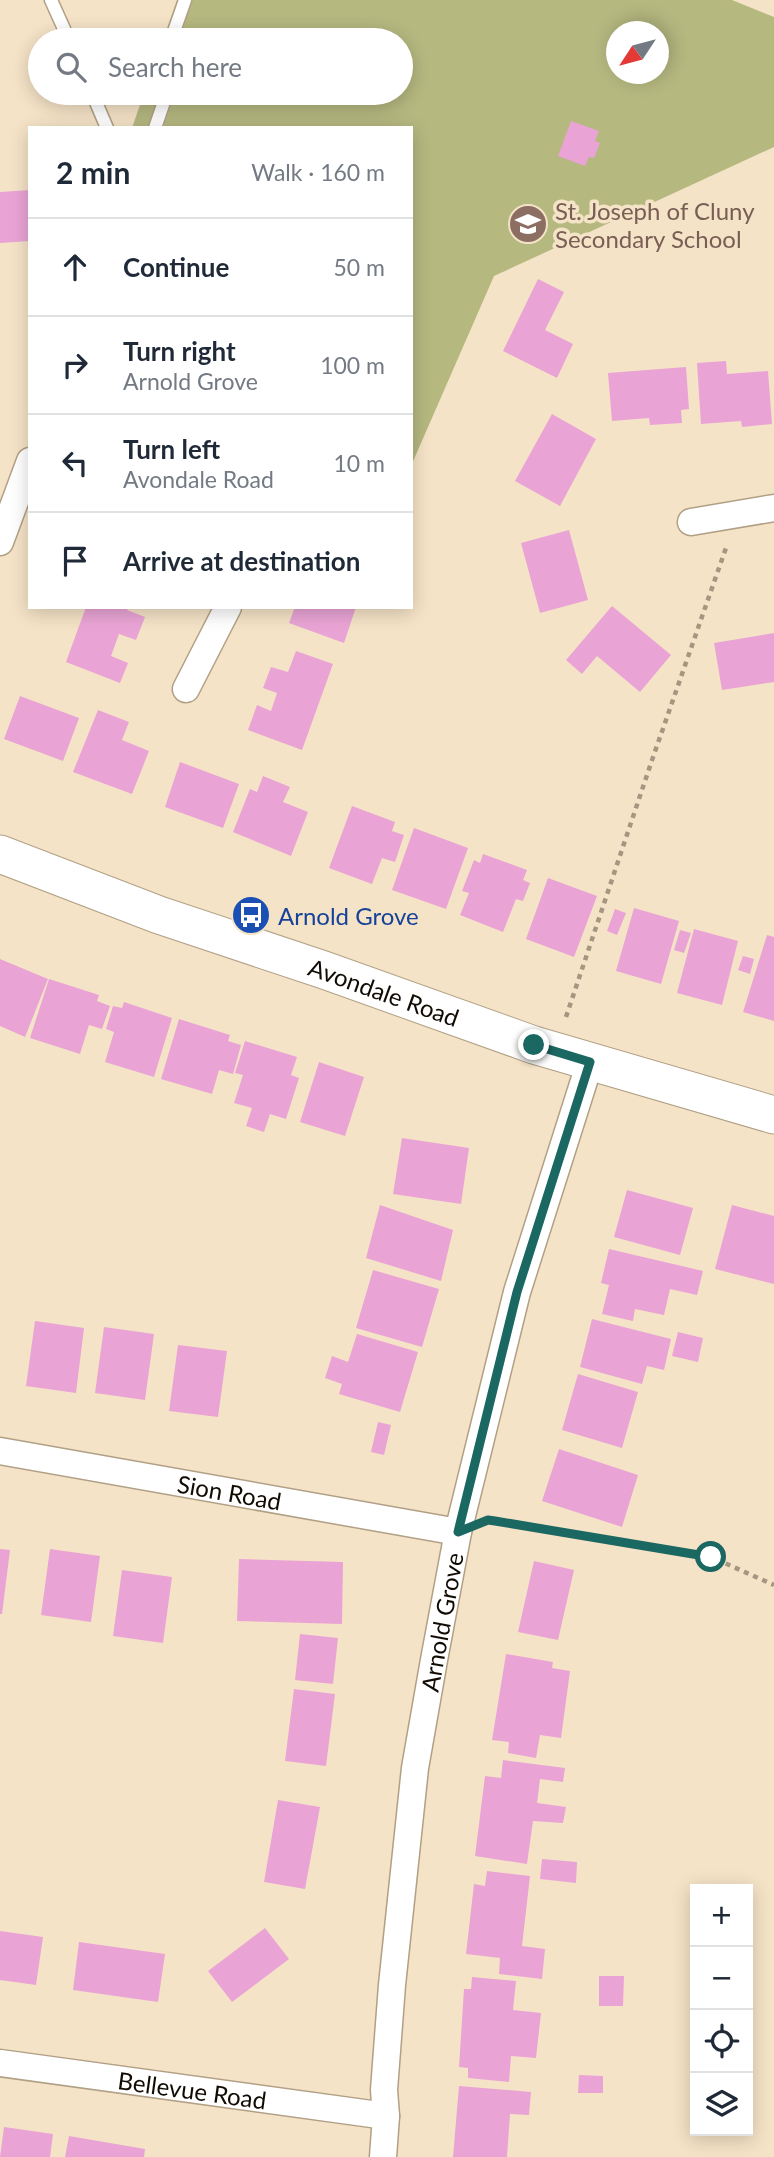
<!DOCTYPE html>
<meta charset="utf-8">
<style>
body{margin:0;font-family:Lato,sans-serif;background:#f2f2f3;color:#1f2937}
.controls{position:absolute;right:21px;bottom:21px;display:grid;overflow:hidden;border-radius:0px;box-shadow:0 4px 18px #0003}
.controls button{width:63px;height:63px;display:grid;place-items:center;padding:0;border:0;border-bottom:2px solid #e0e1e3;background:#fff;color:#1f2937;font:35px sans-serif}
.compass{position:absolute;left:606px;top:21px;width:63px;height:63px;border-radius:50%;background:#fff;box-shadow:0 4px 18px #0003;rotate:234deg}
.stop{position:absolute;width:21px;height:21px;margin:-16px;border:5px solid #1b6761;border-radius:50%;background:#fff}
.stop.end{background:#1b6761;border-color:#fff;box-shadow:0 2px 7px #0008}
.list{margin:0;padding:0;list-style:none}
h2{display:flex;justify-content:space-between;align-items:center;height:91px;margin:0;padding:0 28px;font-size:30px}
h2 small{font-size:23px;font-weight:400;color:#747a83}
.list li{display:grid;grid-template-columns:46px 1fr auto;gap:21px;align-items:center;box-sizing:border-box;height:98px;padding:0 28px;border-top:2px solid #e0e1e3}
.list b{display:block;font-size:26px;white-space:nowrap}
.list p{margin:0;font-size:23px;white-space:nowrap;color:#747a83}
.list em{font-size:23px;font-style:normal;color:#747a83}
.icon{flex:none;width:38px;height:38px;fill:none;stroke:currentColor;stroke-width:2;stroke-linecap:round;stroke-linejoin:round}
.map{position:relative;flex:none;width:774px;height:2157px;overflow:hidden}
.search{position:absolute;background:#fff;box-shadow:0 4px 18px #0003;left:28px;top:28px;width:385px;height:77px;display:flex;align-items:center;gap:18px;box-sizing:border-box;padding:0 24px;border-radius:38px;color:#747a83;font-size:26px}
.panel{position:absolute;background:#fff;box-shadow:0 4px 18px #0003;left:28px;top:126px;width:385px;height:483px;border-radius:0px}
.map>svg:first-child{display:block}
</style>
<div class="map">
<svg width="774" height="2157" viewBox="0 0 774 2157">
<rect width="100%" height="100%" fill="#f5e3c7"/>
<path fill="#b5b87f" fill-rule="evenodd" d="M177 0H732L774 17V147L494 276 411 466V128H132L144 93H401V40H163ZM616 32H658V74H616Z"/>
<path fill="#e9a4d5" d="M571 121 599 131 595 141 600 143 594 158 589 157 585 166 558 156Z
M30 190V241L0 243V192Z
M538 279 564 292 545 330 573 344 557 378 503 351Z
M726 361 727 374 768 371 772 424 742 427 741 421 701 424 697 363Z
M686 367 689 409 681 410 682 423 650 425 649 418 612 421 608 373Z
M552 414 596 439 560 506 515 481Z
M569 530 588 600 540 613 521 543Z
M612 606 671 655 640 692 597 656 582 674 566 660Z
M86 607H128L127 610 145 617 136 640 119 634 111 656 128 663 120 683 66 662Z
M295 607H356L344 643 289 623Z
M774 633V682L722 690 714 643Z
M296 651 333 664 302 750 248 730 257 705 271 711 277 693 263 688 271 667 288 672Z
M20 696 79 718 63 761 4 739Z
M98 710 129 722 122 740 149 751 132 794 73 772Z
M180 762 239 784 223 828 165 807Z
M263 776 290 787 283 802 308 812 291 856 233 832 250 789 257 792Z
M352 806 395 822 392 831 404 835 395 862 382 858 372 884 329 868Z
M414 828 468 848 446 909 392 890Z
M483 854 527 870 523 880 530 883 523 901 516 899 503 932 460 915 469 893 462 891 474 860 480 863Z
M548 878 597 896 574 957 526 939Z
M634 908 679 921 661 984 616 971Z
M615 909 626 913 617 935 607 931Z
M694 929 738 941 722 1005 677 993Z
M680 930 691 933 684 953 674 950Z
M767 935 774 937V1021L743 1012Z
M743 956 754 959 750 974 738 970Z
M0 959 48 979 25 1037 0 1026Z
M49 979 99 995 97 1001 110 1006 102 1029 89 1025 80 1054 30 1038Z
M124 1002 172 1018 154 1077 105 1062 114 1032 106 1029 113 1006 122 1008Z
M179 1019 230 1035 228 1041 241 1045 233 1074 219 1070 212 1094 161 1079Z
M245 1041 297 1057 291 1075 299 1078 286 1119 270 1114 264 1132 246 1126 252 1108 234 1103 243 1075 235 1073Z
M319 1062 364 1077 345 1136 300 1122Z
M402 1138 469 1148 461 1204 393 1194Z
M627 1190 693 1208 680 1255 614 1237Z
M380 1205 453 1230 441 1281 366 1258Z
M732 1205 774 1216V1284L715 1269Z
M609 1249 703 1271 697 1295 670 1289 664 1315 635 1309 633 1321 602 1314 609 1285 601 1283Z
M373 1270 439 1289 422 1347 356 1328Z
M592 1319 671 1339 664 1370 647 1366 642 1384 580 1367Z
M35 1321 84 1328 76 1393 26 1386Z
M104 1327 154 1334 145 1400 95 1393Z
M678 1332 703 1338 698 1362 672 1356Z
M357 1334 418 1352 400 1412 339 1394 342 1384 325 1378 332 1356 348 1362Z
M178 1345 227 1351 218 1417 169 1411Z
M578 1374 638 1392 622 1448 562 1430Z
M378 1422 391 1425 384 1455 371 1452Z
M559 1449 638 1475 622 1527 542 1501Z
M0 1549 10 1550 2 1614H0Z
M50 1549 100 1556 91 1622 41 1615Z
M239 1559 343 1562 342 1624 237 1621Z
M534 1561 574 1570 558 1640 518 1632Z
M122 1570 172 1577 163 1643 113 1636Z
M300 1634 338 1638 333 1684 295 1680Z
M506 1654 553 1662 552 1668 570 1671 561 1738 540 1735 536 1758 508 1753 509 1742 492 1740Z
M294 1689 335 1694 326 1766 285 1761Z
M503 1760 565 1768 563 1782 540 1779 537 1803 566 1807 563 1823 533 1821 527 1864 475 1856 485 1776 501 1778Z
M278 1800 320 1807 305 1889 264 1882Z
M542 1859 577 1862 576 1883 540 1879Z
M487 1871 530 1876 522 1946 545 1949 542 1979 499 1974 500 1958 466 1954 474 1884 485 1886Z
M265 1928 289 1959 232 2002 208 1971Z
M0 1931 43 1937 36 1985 0 1980Z
M79 1942 165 1954 158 2002 73 1990Z
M599 1976H624L623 2006H599Z
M472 1977 516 1981 513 2010 541 2013 536 2058 511 2056 509 2082 468 2078V2068L459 2067 464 1989H471Z
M579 2075 603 2076V2093H578Z
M459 2086 531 2092 529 2115 510 2114 507 2157H453Z
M4 2127 53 2134 50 2157H0Z
M69 2136 145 2149 144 2157H65Z"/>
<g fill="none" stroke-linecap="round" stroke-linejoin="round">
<defs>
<path id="lane" d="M51 0 69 40
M171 40 185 0
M92 93 107 128
M155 128 167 93"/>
<g id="street">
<path d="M691 522 774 508"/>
<path d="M0 542 30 461"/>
<path d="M186 689 228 607"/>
<path id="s1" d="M0 1451 458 1532"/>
<path id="s2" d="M0 2063 386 2116"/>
<path id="s3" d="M383 2157 386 2116 384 2090 392 1985 415 1768 434 1660 458 1532 517 1292 590 1062"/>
</g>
<g id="secondary">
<path id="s4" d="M0 854 159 915 324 970 534 1045 774 1115"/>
</g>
</defs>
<use href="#lane" stroke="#b1a085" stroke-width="15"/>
<use href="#street" stroke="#b1a085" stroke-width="29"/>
<use href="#secondary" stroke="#b1a085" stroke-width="39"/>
<path stroke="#a49681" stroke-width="4.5" stroke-dasharray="5 5" stroke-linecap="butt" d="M566 1017 651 763 727 545
M490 1521 711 1557 774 1585"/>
<use href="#lane" stroke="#fff" stroke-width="12"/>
<use href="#street" stroke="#fff" stroke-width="26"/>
<use href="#secondary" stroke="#fff" stroke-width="37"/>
</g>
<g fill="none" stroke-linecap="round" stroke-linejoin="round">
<path stroke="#1b6761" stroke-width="9" d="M534 1045 590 1062 517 1292 458 1532 488 1520 495 1521 711 1557"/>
</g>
<defs>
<symbol id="school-disc" viewBox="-11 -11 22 22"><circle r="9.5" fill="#8d6e63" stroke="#f5e3c7"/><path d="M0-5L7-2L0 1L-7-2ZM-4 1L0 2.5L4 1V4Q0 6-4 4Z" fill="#fff"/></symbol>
<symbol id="bus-disc" viewBox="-11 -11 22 22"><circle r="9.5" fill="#1a4fb4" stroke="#f5e3c7"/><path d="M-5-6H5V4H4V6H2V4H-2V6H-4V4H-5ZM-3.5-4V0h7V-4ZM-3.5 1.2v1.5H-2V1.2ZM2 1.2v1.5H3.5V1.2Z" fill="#fff"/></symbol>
</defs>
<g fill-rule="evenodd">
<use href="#school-disc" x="506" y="202" width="44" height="44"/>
<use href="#bus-disc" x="229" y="893" width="44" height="44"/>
</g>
<g text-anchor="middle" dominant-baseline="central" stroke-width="7" stroke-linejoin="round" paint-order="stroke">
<g font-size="24" fill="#785e54" stroke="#f5e3c7" text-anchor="start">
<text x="555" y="210">St. Joseph of Cluny<tspan x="555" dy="28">Secondary School</tspan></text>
</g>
<g font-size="24" fill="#164399" stroke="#f5e3c7" text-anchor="start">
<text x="278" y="915">Arnold Grove</text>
</g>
<g font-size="24" fill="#110b03" stroke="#f5e3c7">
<text stroke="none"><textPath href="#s4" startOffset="408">Avondale Road</textPath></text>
<text stroke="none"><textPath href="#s1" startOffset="233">Sion Road</textPath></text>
<text stroke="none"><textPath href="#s3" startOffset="539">Arnold Grove</textPath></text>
<text stroke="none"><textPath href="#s2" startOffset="194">Bellevue Road</textPath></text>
</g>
</g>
</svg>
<div class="controls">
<button>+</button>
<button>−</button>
<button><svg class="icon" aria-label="locate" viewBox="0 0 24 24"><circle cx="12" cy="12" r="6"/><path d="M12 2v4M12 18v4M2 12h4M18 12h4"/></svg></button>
<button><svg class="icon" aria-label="layers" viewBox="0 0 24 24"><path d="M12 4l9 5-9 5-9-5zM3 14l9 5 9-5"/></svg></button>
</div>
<svg class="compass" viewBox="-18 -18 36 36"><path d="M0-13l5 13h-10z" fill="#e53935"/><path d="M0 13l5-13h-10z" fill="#747a83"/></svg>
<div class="stop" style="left:711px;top:1557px"></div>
<div class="stop end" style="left:534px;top:1045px"></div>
<div class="search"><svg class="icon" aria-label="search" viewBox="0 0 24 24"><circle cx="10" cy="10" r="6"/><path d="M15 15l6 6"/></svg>Search here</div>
<section class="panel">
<h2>2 min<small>Walk · 160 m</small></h2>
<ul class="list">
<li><svg class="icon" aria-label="ahead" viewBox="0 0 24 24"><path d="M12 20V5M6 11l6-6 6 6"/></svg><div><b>Continue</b></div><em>50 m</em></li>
<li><svg class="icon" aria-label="right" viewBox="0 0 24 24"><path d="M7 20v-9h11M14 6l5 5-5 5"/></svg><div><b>Turn right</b><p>Arnold Grove</p></div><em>100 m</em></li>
<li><svg class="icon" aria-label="left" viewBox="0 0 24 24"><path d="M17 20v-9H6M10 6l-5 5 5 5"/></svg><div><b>Turn left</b><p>Avondale Road</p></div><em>10 m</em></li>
<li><svg class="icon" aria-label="arrive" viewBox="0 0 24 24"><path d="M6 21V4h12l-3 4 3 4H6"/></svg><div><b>Arrive at destination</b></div></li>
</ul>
</section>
</div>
